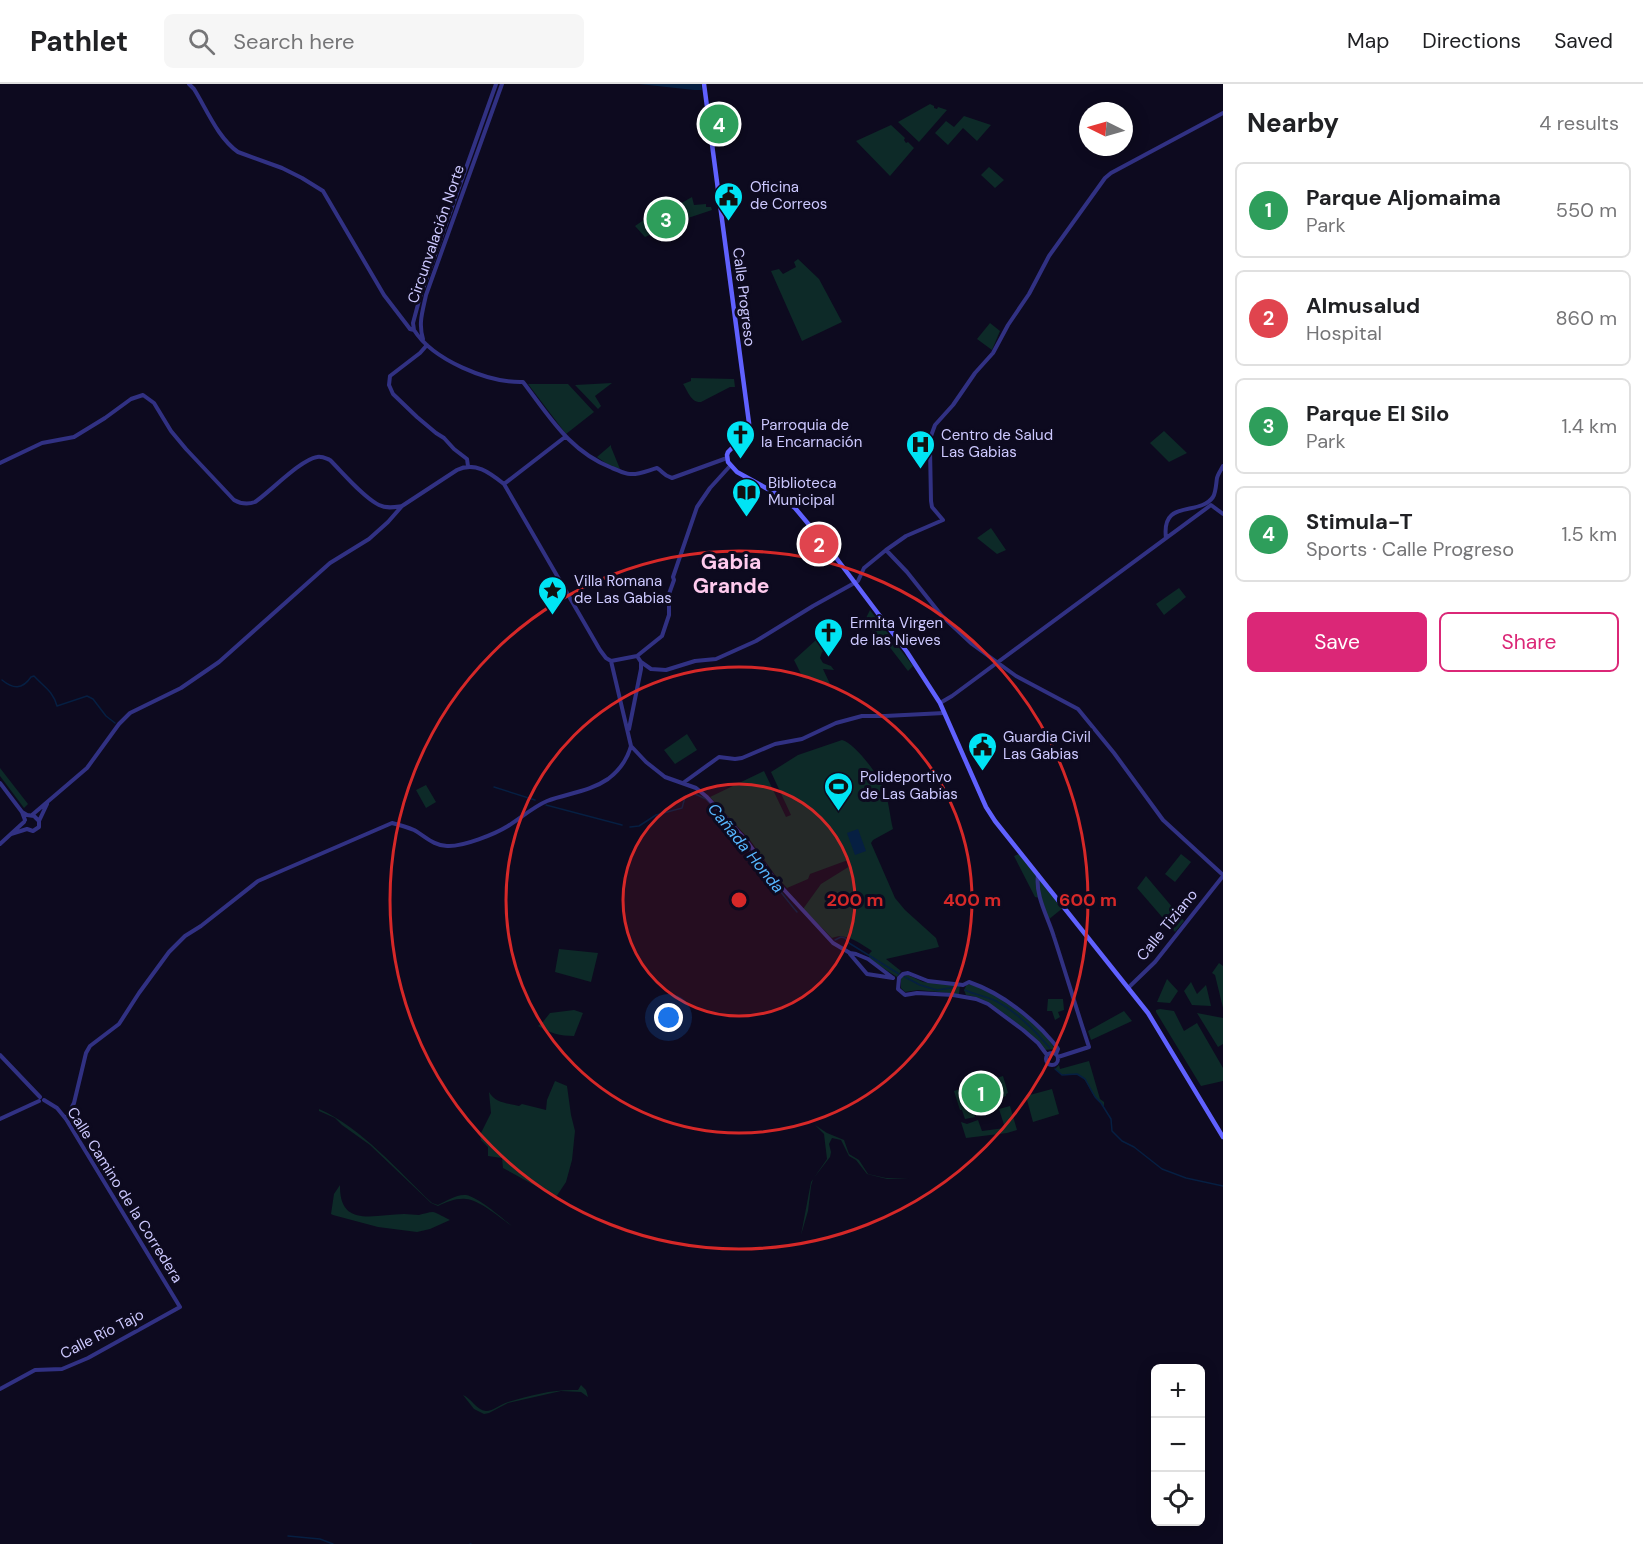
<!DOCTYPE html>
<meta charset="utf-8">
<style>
body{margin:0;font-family:"DM Sans",sans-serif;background:#f6f6f6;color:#202124}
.controls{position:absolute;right:18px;bottom:18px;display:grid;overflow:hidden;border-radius:9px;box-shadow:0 3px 15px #0003}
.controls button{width:54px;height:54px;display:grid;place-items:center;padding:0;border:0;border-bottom:2px solid #e0e0e0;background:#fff;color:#202124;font:30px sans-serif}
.compass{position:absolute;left:1079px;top:18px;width:54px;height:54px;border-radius:50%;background:#fff;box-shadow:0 3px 15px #0003;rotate:275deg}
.you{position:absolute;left:669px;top:934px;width:21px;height:21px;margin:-15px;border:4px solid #fff;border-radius:50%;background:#1a73e8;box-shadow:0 0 0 9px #1a73e833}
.badge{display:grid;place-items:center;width:39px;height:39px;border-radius:50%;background:#db2777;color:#fff;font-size:20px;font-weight:700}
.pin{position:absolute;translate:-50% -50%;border:3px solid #fff;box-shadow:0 2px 6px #0006}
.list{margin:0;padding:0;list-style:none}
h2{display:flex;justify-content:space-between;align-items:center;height:78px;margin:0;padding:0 24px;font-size:26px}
h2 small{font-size:20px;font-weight:400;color:#757577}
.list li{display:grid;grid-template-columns:39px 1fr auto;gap:18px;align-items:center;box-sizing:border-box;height:96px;margin:0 12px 12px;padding:0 12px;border:2px solid #e0e0e0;border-radius:9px}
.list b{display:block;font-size:22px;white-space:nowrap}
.list p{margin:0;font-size:20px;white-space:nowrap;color:#757577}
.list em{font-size:20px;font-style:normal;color:#757577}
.actions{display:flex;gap:12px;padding:18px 24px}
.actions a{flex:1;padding:14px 0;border:2px solid #db2777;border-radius:9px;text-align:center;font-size:21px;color:#db2777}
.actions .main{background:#db2777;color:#fff}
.icon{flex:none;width:33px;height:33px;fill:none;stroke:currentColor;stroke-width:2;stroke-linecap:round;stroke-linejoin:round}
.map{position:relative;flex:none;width:1223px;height:1460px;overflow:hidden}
header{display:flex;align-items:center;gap:36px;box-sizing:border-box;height:84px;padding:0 30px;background:#fff;border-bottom:2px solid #e0e0e0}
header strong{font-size:28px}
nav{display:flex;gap:33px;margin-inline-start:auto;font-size:21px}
.search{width:420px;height:54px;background:#f6f6f6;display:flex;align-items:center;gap:15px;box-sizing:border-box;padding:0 21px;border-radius:9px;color:#757577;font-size:22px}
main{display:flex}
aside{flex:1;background:#fff}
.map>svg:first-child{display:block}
</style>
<header>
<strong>Pathlet</strong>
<div class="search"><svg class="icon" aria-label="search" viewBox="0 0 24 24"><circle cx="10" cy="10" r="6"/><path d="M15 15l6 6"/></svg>Search here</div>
<nav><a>Map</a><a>Directions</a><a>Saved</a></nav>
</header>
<main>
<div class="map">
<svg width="1223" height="1460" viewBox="0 0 1223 1460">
<rect width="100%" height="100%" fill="#0d0a1f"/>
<path fill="#0d2a28" d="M930 20 934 22V24L937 25 938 23 947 26 919 58 898 38Z
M964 32 991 41 977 57 963 44 948 61 935 49 946 37 954 43Z
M891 41 905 54 904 56 906 59 908 58 914 64 890 92 856 57Z
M989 83 1004 96 995 104 981 91Z
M692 113 694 121 706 120V123H711L712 126 661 143 654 149 645 153 635 142 667 120 671 125Z
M798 175 819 195 842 238 802 257 771 187 779 185 783 190 796 183 794 178Z
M990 239 1000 247 992 266 977 255Z
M691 294 734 295 735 303H730L701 318C691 319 688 307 683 300L691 297Z
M612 299 595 312 601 322 598 325 575 301Z
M528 300H568L594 328 566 350Z
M1164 347 1187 369 1169 378 1150 359Z
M611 361V363L620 385 611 383 597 373Z
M991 444 1006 466 997 470 977 454Z
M1179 504 1186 513 1164 531 1156 520Z
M870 526 913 582 908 587 885 557 878 561 866 534Z
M832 546 837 559 822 568 820 574 823 579 831 582 834 586 823 585 830 600 803 594 794 576 816 556V553Z
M687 650 697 666 675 680 664 666Z
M842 656C855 659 881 694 885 707 889 719 890 733 893 745L873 756 871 759 895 814 905 826 936 854 939 863 886 875 901 887 897 893 869 875V870L872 867C860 860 847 848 832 854L803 825 821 800 850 782 848 776 810 790 808 795 787 804 775 791 750 756 710 713 764 687 786 733 791 731 771 688 798 671Z
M0 684 28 720 24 724 0 692Z
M426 701 436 718 426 724 416 706Z
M1021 769 1064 823 1048 836 1040 814 1035 813 1014 772Z
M1181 770 1191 778 1175 798 1165 790Z
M1146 792 1184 837 1175 848 1137 804Z
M559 865 598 869 591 898 555 888Z
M1219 879 1223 882V924L1215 891 1212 889Z
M908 891 923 898 960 901 959 910 918 906 905 908 901 904V893Z
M1167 895 1178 907 1170 919 1157 918Z
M1191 898 1197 910 1206 901 1211 922 1192 921 1184 907Z
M967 900C997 906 1040 939 1055 965L1044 966 1038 958 976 913 966 911 964 906Z
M1048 915H1063L1064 926 1058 928 1060 933 1055 936 1052 927H1047Z
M1160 925 1174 927 1184 947 1197 939 1223 984V997L1201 1002 1156 928V926Z
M574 926 583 929 574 952C560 952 550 949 538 942L542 939 550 929Z
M1124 927 1132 937 1091 956 1088 947Z
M1197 929 1223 934V960L1218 963Z
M1089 977 1100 1015 1104 1018V1023C1101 1019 1097 1016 1094 1012 1083 993 1085 989 1062 991L1055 985 1059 981 1060 985Z
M1003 992 1008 1009 1006 1010V1012L972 1023 975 1033 965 1035 962 1026H960L954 1007Z
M555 997 567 1002 571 1031 575 1047 572 1076 566 1098 556 1113 503 1084 502 1074 488 1072V1063L481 1056 480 1051 491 1029 489 1008C495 1019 507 1019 519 1022L522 1020 546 1026 547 1016Z
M1052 1005 1059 1030 1033 1038 1026 1012Z
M1010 1022 1017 1046 1007 1049 966 1054 961 1038 967 1040 978 1036 982 1047 1005 1044 999 1025Z
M319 1025C362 1044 398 1087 432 1119L438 1121C446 1117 457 1110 466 1111 478 1113 502 1134 512 1142 500 1134 480 1116 466 1115 456 1114 447 1118 438 1122L431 1119 370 1061 342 1041 335 1034 319 1027Z
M815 1041 827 1049 844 1056 849 1070 859 1076 868 1090 886 1094H909L887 1095 867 1090 856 1076 849 1072 841 1056 832 1054 829 1060 831 1068 830 1073 813 1095 811 1102 808 1127 801 1151 811 1098 827 1075 824 1050Z
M340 1101C339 1145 376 1130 404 1130 409 1130 414 1131 419 1131 423 1130 429 1128 433 1128 438 1129 445 1134 450 1136L430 1145 417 1148 378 1143 333 1131 331 1130 334 1110Z
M581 1301 586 1306 588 1313 581 1308 561 1307 508 1319 489 1329 484 1330 474 1325 463 1311C471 1314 476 1326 486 1327 493 1327 501 1320 508 1318 531 1311 554 1305 578 1306Z"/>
<path fill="#061f42" d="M639 0H701L702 6H694Z
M858 745 866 767 855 771 847 749Z"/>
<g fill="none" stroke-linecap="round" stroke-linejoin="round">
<path stroke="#061f42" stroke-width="1.5" d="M2 596C13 605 22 606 31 593L34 592C44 603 53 607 57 622L87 612 93 615 106 632 115 639
M494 703 535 716
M546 721 622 741
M727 738C752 767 772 799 797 828
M630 743 639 742 656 731 682 724 685 713 693 709 706 715 714 724
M835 856 841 853 845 854 849 859 899 890
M905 893 920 901 937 906 957 903
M965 906C975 911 986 912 996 917 1017 928 1034 946 1050 964
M1055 985 1062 991 1077 990 1085 995 1095 1013 1101 1019 1111 1035 1112 1047 1122 1057 1134 1063 1162 1085 1186 1094 1223 1102
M288 1452 320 1455 333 1460
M470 1460H471"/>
<path stroke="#313183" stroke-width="4" d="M189 0 194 5C207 26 218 54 238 68L282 84 302 94 323 107 384 211 407 241 410 245 414 246C433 276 488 299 523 298 550 333 569 367 612 384 618 386 624 390 630 390 639 391 649 386 657 384 664 388 662 391 672 394L727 374
M414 246 413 239 420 213 496 0
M423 255C418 239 423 226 426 211L502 0
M427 261 420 269 390 292 389 301 393 310 417 333 436 349 444 354 454 365 467 375 468 382
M0 379 42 359 74 353 105 334 131 315 143 311 154 319 171 347 186 365 234 416C241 420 247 421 255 418 270 408 300 376 317 373 322 372 325 374 330 376 343 389 364 414 379 421 387 425 395 423 402 422
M504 400 565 353
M1166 454C1161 414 1199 433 1213 413 1216 408 1216 400 1217 394 1218 390 1221 386 1223 382
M886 466 907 488 942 532 972 560 1016 592 1078 625 1114 669 1163 736 1223 791
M637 572 662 552 669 531V510L674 496 673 493 697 423 710 404 730 382
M611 577 637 572
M641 578 651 585 666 586 695 577 716 575 756 557 813 522 858 497 864 484 886 466 906 452 943 436 932 423 931 417 930 365 931 352 935 341 953 321 975 289 993 269 1008 241 1029 210 1049 172 1105 94 1111 89 1223 29
M940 619 952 612 1211 421 1223 430
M629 645 641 585V578L637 572
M0 699 22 728 25 736
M683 699 719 673 735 675 742 674 775 660 802 655 836 639 862 632H885L944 629
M32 731 87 684 119 640 130 629 181 604 219 578 330 479 369 455 388 438 402 422 457 386C475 377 490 389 504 400L600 566 606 574 611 577 631 662 646 678 665 693 696 704 707 713 746 756 775 796 833 859 850 869 856 870 868 875 893 894
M39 737 47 720
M11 750 27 745 33 747 39 743V737L34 732 27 731 22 728
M0 760 24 738
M1038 791C1035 812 1048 833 1054 853 1066 890 1077 927 1089 963L1058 973
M850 870 867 890 893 894
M1128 904 1155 878 1223 792
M1046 975a6 6 0 1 1 12 0a6 6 0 1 1-12 0Z
M0 971 40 1013
M1047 971 1038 959 1023 946 988 920 976 915 953 911 917 909 905 911 898 905 899 894 903 890 908 889 928 897 963 901 969 898C998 908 1022 926 1043 947 1048 953 1054 958 1058 965L1056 970
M0 1035 39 1017
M66 1035 74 1019 86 969 90 962 119 940 139 909 169 868 185 852 201 842 258 797 392 739C400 741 407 743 414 746 425 752 434 762 447 762 463 763 495 750 508 742 521 734 533 723 547 717 568 709 589 708 608 695 620 686 627 676 631 662
M0 1305 35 1286 62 1285 88 1274 180 1223 66 1035 57 1024 44 1016"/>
<path stroke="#6061ff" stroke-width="4.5" d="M704 0 749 339V345L747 349 728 368 727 371 728 378 737 388 775 409 795 424 831 467 907 568 940 619 986 723 995 737 1148 929 1223 1053"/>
</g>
<circle cx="739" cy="816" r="116" fill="#d62828" fill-opacity=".12"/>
<g fill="none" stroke="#d62828" stroke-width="3">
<circle cx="739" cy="816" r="116"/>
<circle cx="739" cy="816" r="233"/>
<circle cx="739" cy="816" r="349"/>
</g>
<defs>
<symbol id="civic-pin" viewBox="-11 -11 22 30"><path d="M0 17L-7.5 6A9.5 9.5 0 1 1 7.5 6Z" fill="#00e4f4" stroke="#0d0a1f"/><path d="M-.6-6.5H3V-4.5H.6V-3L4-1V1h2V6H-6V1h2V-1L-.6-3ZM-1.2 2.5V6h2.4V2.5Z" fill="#111"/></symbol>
<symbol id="church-pin" viewBox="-11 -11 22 30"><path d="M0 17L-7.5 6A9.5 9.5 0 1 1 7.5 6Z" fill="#00e4f4" stroke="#0d0a1f"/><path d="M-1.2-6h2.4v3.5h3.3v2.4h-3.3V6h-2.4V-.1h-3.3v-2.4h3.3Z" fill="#111"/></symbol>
<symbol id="hospital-pin" viewBox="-11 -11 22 30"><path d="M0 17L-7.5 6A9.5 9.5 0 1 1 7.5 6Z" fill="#00e4f4" stroke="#0d0a1f"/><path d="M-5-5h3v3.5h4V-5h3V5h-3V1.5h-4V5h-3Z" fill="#111"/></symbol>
<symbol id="library-pin" viewBox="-11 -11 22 30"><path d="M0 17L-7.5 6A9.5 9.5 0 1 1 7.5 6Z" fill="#00e4f4" stroke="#0d0a1f"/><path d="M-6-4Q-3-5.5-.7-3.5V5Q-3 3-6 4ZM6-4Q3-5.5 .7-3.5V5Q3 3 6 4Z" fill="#111"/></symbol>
<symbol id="sight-pin" viewBox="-11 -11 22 30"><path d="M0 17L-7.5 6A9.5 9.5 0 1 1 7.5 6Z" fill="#00e4f4" stroke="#0d0a1f"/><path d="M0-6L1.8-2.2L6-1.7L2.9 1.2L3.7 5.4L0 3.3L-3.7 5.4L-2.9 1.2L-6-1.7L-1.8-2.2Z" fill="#111"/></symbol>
<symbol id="stadium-pin" viewBox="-11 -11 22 30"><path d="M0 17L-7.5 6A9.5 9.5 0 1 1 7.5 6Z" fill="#00e4f4" stroke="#0d0a1f"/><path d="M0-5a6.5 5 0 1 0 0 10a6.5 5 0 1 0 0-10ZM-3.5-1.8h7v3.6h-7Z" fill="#111"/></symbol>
</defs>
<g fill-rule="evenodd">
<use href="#civic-pin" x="712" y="96" width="33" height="45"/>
<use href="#church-pin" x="724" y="334" width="33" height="45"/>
<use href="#hospital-pin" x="904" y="344" width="33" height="45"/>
<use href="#library-pin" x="730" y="392" width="33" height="45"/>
<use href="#sight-pin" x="536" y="490" width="33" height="45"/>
<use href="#church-pin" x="812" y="532" width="33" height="45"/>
<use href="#civic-pin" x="966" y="646" width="33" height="45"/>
<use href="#stadium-pin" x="822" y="686" width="33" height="45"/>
</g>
<g text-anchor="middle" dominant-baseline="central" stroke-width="6" stroke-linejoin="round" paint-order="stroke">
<g font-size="15" fill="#cdc9ff" stroke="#0d0a1f" text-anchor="start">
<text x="750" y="103">Oficina<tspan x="750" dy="17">de Correos</tspan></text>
<text x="761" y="341">Parroquia de<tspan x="761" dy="17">la Encarnación</tspan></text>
<text x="941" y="351">Centro de Salud<tspan x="941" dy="17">Las Gabias</tspan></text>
<text x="768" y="399">Biblioteca<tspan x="768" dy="17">Municipal</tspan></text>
<text x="574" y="497">Villa Romana<tspan x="574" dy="17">de Las Gabias</tspan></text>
<text x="850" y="539">Ermita Virgen<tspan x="850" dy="17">de las Nieves</tspan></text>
<text x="1003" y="653">Guardia Civil<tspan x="1003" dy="17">Las Gabias</tspan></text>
<text x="860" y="693">Polideportivo<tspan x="860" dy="17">de Las Gabias</tspan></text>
</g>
<g font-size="15" fill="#cdc9ff" stroke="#0d0a1f">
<text transform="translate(436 150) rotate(-71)">Circunvalación Norte</text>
<text transform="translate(744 213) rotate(83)">Calle Progreso</text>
<text transform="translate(1167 841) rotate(-51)">Calle Tiziano</text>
<text transform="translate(125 1111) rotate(58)">Calle Camino de la Corredera</text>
<text transform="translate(102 1250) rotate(-27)">Calle Río Tajo</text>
</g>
<g font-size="16" font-style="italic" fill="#57b7ff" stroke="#0d0a1f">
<text transform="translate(746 764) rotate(51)">Cañada Honda</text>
</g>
<g font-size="21" font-weight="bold" fill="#ffcbee" stroke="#0d0a1f">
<text x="731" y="478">Gabia<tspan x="731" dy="24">Grande</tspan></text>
</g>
</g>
<circle cx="739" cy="816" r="9" fill="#d62828" stroke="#0d0a1f" stroke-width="3"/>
<g font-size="18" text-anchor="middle" font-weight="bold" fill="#d62828" stroke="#0d0a1f" stroke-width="6" stroke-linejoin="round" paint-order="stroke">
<text x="855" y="822">200 m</text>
<text x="972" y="822">400 m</text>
<text x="1088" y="822">600 m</text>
</g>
</svg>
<div class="controls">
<button>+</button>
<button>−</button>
<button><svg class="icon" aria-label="locate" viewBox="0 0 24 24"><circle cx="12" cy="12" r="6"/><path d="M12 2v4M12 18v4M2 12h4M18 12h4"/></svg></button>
</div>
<svg class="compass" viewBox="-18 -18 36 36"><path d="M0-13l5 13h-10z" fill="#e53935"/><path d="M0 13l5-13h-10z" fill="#757577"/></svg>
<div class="you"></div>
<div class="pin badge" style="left:981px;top:1009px;background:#2e9e5b">1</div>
<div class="pin badge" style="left:819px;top:460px;background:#e0444e">2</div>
<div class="pin badge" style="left:666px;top:135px;background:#2e9e5b">3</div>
<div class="pin badge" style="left:719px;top:40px;background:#2e9e5b">4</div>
</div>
<aside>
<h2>Nearby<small>4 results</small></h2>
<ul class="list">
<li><span class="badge" style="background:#2e9e5b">1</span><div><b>Parque Aljomaima</b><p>Park</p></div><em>550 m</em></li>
<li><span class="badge" style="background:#e0444e">2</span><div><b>Almusalud</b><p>Hospital</p></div><em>860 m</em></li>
<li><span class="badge" style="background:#2e9e5b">3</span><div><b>Parque El Silo</b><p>Park</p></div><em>1.4 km</em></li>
<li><span class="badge" style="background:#2e9e5b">4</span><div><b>Stimula-T</b><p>Sports · Calle Progreso</p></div><em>1.5 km</em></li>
</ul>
<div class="actions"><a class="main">Save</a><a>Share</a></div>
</aside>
</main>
